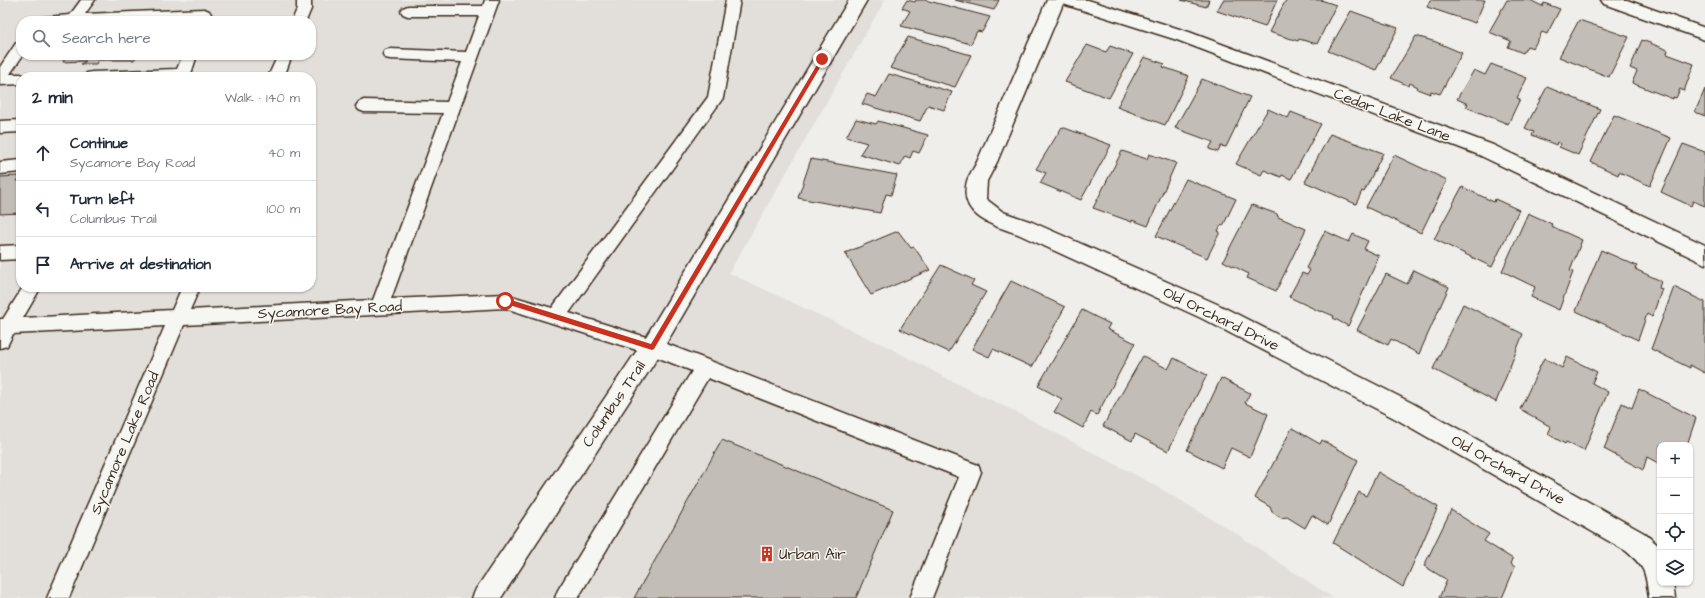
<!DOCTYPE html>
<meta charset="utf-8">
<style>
body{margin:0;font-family:"Architects Daughter",sans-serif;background:#f2f2f3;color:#1f2937}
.controls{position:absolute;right:12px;bottom:12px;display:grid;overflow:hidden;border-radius:8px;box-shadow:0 1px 3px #0004}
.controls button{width:36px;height:36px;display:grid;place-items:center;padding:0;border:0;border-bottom:1px solid #e0e1e3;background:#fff;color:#1f2937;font:20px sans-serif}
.stop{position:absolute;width:12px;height:12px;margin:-9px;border:3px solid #c8321e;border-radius:50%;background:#fff}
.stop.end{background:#c8321e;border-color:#fff;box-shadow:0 1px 4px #0008}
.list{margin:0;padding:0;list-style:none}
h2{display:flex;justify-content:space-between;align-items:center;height:52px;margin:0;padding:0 16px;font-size:17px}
h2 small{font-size:13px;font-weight:400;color:#747a83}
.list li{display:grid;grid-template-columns:26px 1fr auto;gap:12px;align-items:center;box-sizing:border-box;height:56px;padding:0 16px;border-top:1px solid #e0e1e3}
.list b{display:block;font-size:15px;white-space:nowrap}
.list p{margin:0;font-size:13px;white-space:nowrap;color:#747a83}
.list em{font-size:13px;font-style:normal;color:#747a83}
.icon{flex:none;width:22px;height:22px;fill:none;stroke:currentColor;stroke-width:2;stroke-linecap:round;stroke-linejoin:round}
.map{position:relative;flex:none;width:1705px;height:598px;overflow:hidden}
.search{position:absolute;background:#fff;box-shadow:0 1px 3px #0004;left:16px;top:16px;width:300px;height:44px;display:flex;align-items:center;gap:10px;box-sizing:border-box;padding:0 14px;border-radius:16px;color:#747a83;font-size:15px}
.panel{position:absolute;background:#fff;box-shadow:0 1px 3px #0004;left:16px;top:72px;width:300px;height:220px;border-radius:16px}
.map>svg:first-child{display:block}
</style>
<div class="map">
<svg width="1705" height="598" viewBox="0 0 1705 598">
<rect width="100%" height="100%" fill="#efeeea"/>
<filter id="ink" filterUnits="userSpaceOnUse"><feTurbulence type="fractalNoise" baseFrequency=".025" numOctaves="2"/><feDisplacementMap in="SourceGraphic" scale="8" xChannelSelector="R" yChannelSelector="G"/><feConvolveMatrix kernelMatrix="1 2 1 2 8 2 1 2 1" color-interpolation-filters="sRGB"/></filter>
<g filter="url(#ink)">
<path fill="#e2dfdb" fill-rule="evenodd" d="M0 0H885L729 273 888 347 952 381 1014 411 1149 482 1229 529 1333 598H0ZM21 21H311V55H21ZM21 77H311V287H21Z"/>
<path fill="#c2bdb7" stroke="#3b2a1e" d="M907 0 915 2 916 0H925L990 17 982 32 977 31 971 44 901 26 910 11 902 8Z
M955 0H999L994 10Z
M1181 0H1209L1206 7Z
M1223 0H1277L1265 27 1217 11Z
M1286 0H1321L1336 5 1317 44 1299 39 1298 41 1269 32Z
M1430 0H1485L1475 23 1427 7Z
M1507 0H1530L1542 6 1544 3 1560 9 1547 34 1542 32 1533 48 1527 46 1523 53 1508 47 1511 41 1489 32Z
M1351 11 1398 28 1376 70 1328 51Z
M1579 20 1629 37 1609 77 1559 57Z
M1416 36 1436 42 1462 53 1440 94 1431 91 1430 94 1417 89 1418 87 1410 83 1409 86 1391 78Z
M908 37 971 55 955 87 890 68Z
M1642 40 1668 50 1667 54 1694 64 1684 91 1680 89 1676 98 1673 97V99L1632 83 1637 71 1630 68Z
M1087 45 1106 52 1110 46 1133 54 1109 98 1065 82Z
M44 55H137L134 60H98L96 64H81L86 61 63 62 65 58 42 59Z
M1144 57 1165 64 1163 67 1189 76 1165 125 1117 107Z
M1491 64 1527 78 1517 98 1520 99 1508 124 1466 107 1468 104 1457 99 1474 70 1485 75Z
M889 74 952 92 944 110 928 105 920 121 862 104 867 94 876 97Z
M1202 79 1250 97 1226 147 1221 146 1218 152 1209 149 1213 142 1175 128Z
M1547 87 1600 109 1578 155 1559 147 1561 144 1557 142 1556 145 1532 135 1534 132 1525 128Z
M1705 89V116L1695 112Z
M1268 109 1288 118 1291 112 1321 124 1291 179 1282 175 1281 177 1264 170 1261 175 1236 164Z
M1614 115 1671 138 1650 186 1619 172 1618 175 1591 162Z
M856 119 876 124 878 121 928 135 919 153 913 151 910 158 905 156 900 166 860 154 867 143 846 137Z
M1062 127 1111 145 1081 200 1040 183 1046 173 1036 169Z
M1330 134 1383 153 1364 192 1362 191 1356 204 1305 182Z
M1683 144 1705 152V206L1693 201 1691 206 1661 192Z
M1122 151 1147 159 1149 154 1176 163 1148 226 1132 220V222L1093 208Z
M1394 155 1447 180 1421 233 1366 207Z
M811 159 897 175 891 195 886 194 880 213 798 198Z
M19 176 16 181H21V213L0 214V177Z
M1186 179 1236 199 1223 226 1221 225 1218 231 1220 232 1207 258 1156 236Z
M1462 187 1494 202 1495 199 1519 210 1492 267 1434 239Z
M1252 205 1277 214 1278 217 1306 229 1276 291 1247 278 1249 274 1223 261Z
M1528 213 1552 224 1551 226 1582 240 1570 271 1573 272 1559 310 1531 297 1535 287 1502 271Z
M898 231 911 248 914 247 930 270 871 295 845 253Z
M1325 231 1349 242 1353 234 1368 241 1364 249 1379 256 1348 326 1333 318 1334 316 1322 311 1321 312 1289 297 1302 273 1307 275 1310 270 1306 268Z
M1601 250 1637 266 1635 269 1661 281 1659 288 1662 289 1652 317 1647 314 1638 340 1576 311Z
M941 265 974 280 971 285 986 292 949 352 900 329Z
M1414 270 1449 287 1419 354 1391 339 1388 345 1357 330 1386 274 1407 284Z
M1011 281 1065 307 1032 367 993 349 989 357 972 349Z
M1674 287 1705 302V373L1690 365V368L1651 349Z
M1463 304 1523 334 1496 402 1433 369Z
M1082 310 1110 324 1107 329 1135 343 1097 415 1091 412 1083 428 1054 412 1062 399 1038 386Z
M1143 356 1168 369 1174 358 1207 375 1168 451 1135 434 1132 441 1103 426Z
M1567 357 1597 372 1592 383 1608 392 1584 451 1566 442 1565 444 1548 434 1551 427 1520 409 1544 358 1562 368Z
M1221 378 1250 393 1245 403 1268 414 1250 457 1231 448 1222 468 1187 450Z
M1639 389 1696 418 1687 445H1660V464L1647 457 1643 470 1604 449 1622 403 1632 408Z
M1292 428 1320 444 1322 440 1358 460 1328 525 1312 515 1305 528 1287 517 1281 518 1272 512 1270 507 1255 498Z
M722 440 893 510 856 598H634Z
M1378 472 1438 507 1403 587 1333 543 1359 492 1366 496Z
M1451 510 1489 534 1484 541 1513 559 1511 564 1515 567 1502 598H1439L1447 580 1424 566Z"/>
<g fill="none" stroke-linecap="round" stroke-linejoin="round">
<defs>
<path id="lane" d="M81 0H95L85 14 204 9 209 11 211 14 209 21H195V19L144 21H32L34 18 70 15Z
M297 0H311V9L306 21H292L297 9Z
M485 0H499L391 299 505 294 552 308 708 97 726 0H740L723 98 569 313 659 341 978 465 981 472 932 598H910L959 477 708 378 578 598H555L558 590 692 371 649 354 505 308 184 325 69 598H47L165 326 13 334 7 346 0 348V319H3L23 287H41L23 318 172 310 182 287H200L190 310 373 300 443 113 364 112 359 110 356 106 359 102 364 100 447 102 462 62 390 59 385 58 383 54 385 50 390 49 466 52 479 16H408L403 14 401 11 403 8 408 6H483Z
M21 42V55H23L10 74H21L27 77H21V84L0 85V67L16 43Z
M183 55H197L190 77H84L87 73 92 72 177 69Z
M278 55H292L284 77H268Z
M21 120V132L0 133V121Z
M21 160V172L0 174V162Z
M21 245V259L0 260V246Z"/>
<path id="street" d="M1047 0H1088L1189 32 1493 145 1705 245V264L1479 155 1177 40 1063 4 997 162 987 181 986 199 1003 212 1032 222 1217 304 1412 403 1644 533 1659 546 1660 583H1673L1675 598H1649C1645 572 1647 569 1626 551L1396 419 1201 318 1018 234C992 225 958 216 967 181 969 175 974 168 977 162Z
M1601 0H1627L1705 28V40L1604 4Z"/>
<path id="secondary" d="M849 0H867L660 354 501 598H472L476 589 644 340Z"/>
</defs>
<use href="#lane" stroke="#3b2a1e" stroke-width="3"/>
<use href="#street" stroke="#3b2a1e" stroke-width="3"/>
<use href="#secondary" stroke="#3b2a1e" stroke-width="3"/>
<use href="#lane" fill="#f6f6f2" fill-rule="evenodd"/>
<use href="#street" fill="#f6f6f2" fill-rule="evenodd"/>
<use href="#secondary" fill="#f6f6f2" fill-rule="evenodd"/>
</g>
</g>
<path fill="#c8321e" d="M821 58 825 59 654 349 652 350 503 303V299L505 298 651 344Z"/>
<defs>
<symbol id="building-bare" viewBox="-9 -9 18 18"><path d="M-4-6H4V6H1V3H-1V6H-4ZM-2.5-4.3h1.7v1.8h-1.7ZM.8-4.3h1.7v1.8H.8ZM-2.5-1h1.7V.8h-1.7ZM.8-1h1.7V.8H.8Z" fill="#c8321e" stroke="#f6f6f2" stroke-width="2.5" paint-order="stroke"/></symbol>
</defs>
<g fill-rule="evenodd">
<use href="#building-bare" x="756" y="543" width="22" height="22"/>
</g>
<g text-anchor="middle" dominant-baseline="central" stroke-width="3" stroke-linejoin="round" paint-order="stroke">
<g font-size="15" fill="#3b2a1e" stroke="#f6f6f2">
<text transform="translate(1392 115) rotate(21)">Cedar Lake Lane</text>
<text transform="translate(330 310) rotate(-3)">Sycamore Bay Road</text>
<text transform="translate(1221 319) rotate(26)">Old Orchard Drive</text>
<text transform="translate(614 404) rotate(-56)">Columbus Trail</text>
<text transform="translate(125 443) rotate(-67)">Sycamore Lake Road</text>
<text transform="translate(1508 470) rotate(29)">Old Orchard Drive</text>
</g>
<g font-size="15" fill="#3b2a1e" stroke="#f6f6f2" text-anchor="start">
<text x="779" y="554">Urban Air</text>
</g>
</g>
</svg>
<div class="controls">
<button>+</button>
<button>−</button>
<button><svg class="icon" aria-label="locate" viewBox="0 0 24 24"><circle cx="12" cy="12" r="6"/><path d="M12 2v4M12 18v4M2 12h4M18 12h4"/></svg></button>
<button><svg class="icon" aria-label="layers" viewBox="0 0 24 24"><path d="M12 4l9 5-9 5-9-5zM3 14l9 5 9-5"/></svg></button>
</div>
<div class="stop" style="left:505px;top:301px"></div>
<div class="stop end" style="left:822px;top:59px"></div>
<div class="search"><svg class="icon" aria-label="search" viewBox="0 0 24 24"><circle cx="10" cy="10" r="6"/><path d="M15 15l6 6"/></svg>Search here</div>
<section class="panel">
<h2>2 min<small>Walk · 140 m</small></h2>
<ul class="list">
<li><svg class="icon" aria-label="ahead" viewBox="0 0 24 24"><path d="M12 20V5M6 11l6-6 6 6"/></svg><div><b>Continue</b><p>Sycamore Bay Road</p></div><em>40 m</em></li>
<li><svg class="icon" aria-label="left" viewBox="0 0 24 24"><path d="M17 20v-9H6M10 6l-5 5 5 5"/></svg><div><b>Turn left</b><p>Columbus Trail</p></div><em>100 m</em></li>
<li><svg class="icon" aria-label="arrive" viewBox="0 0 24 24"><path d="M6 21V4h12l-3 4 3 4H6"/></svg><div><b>Arrive at destination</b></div></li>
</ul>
</section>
</div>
